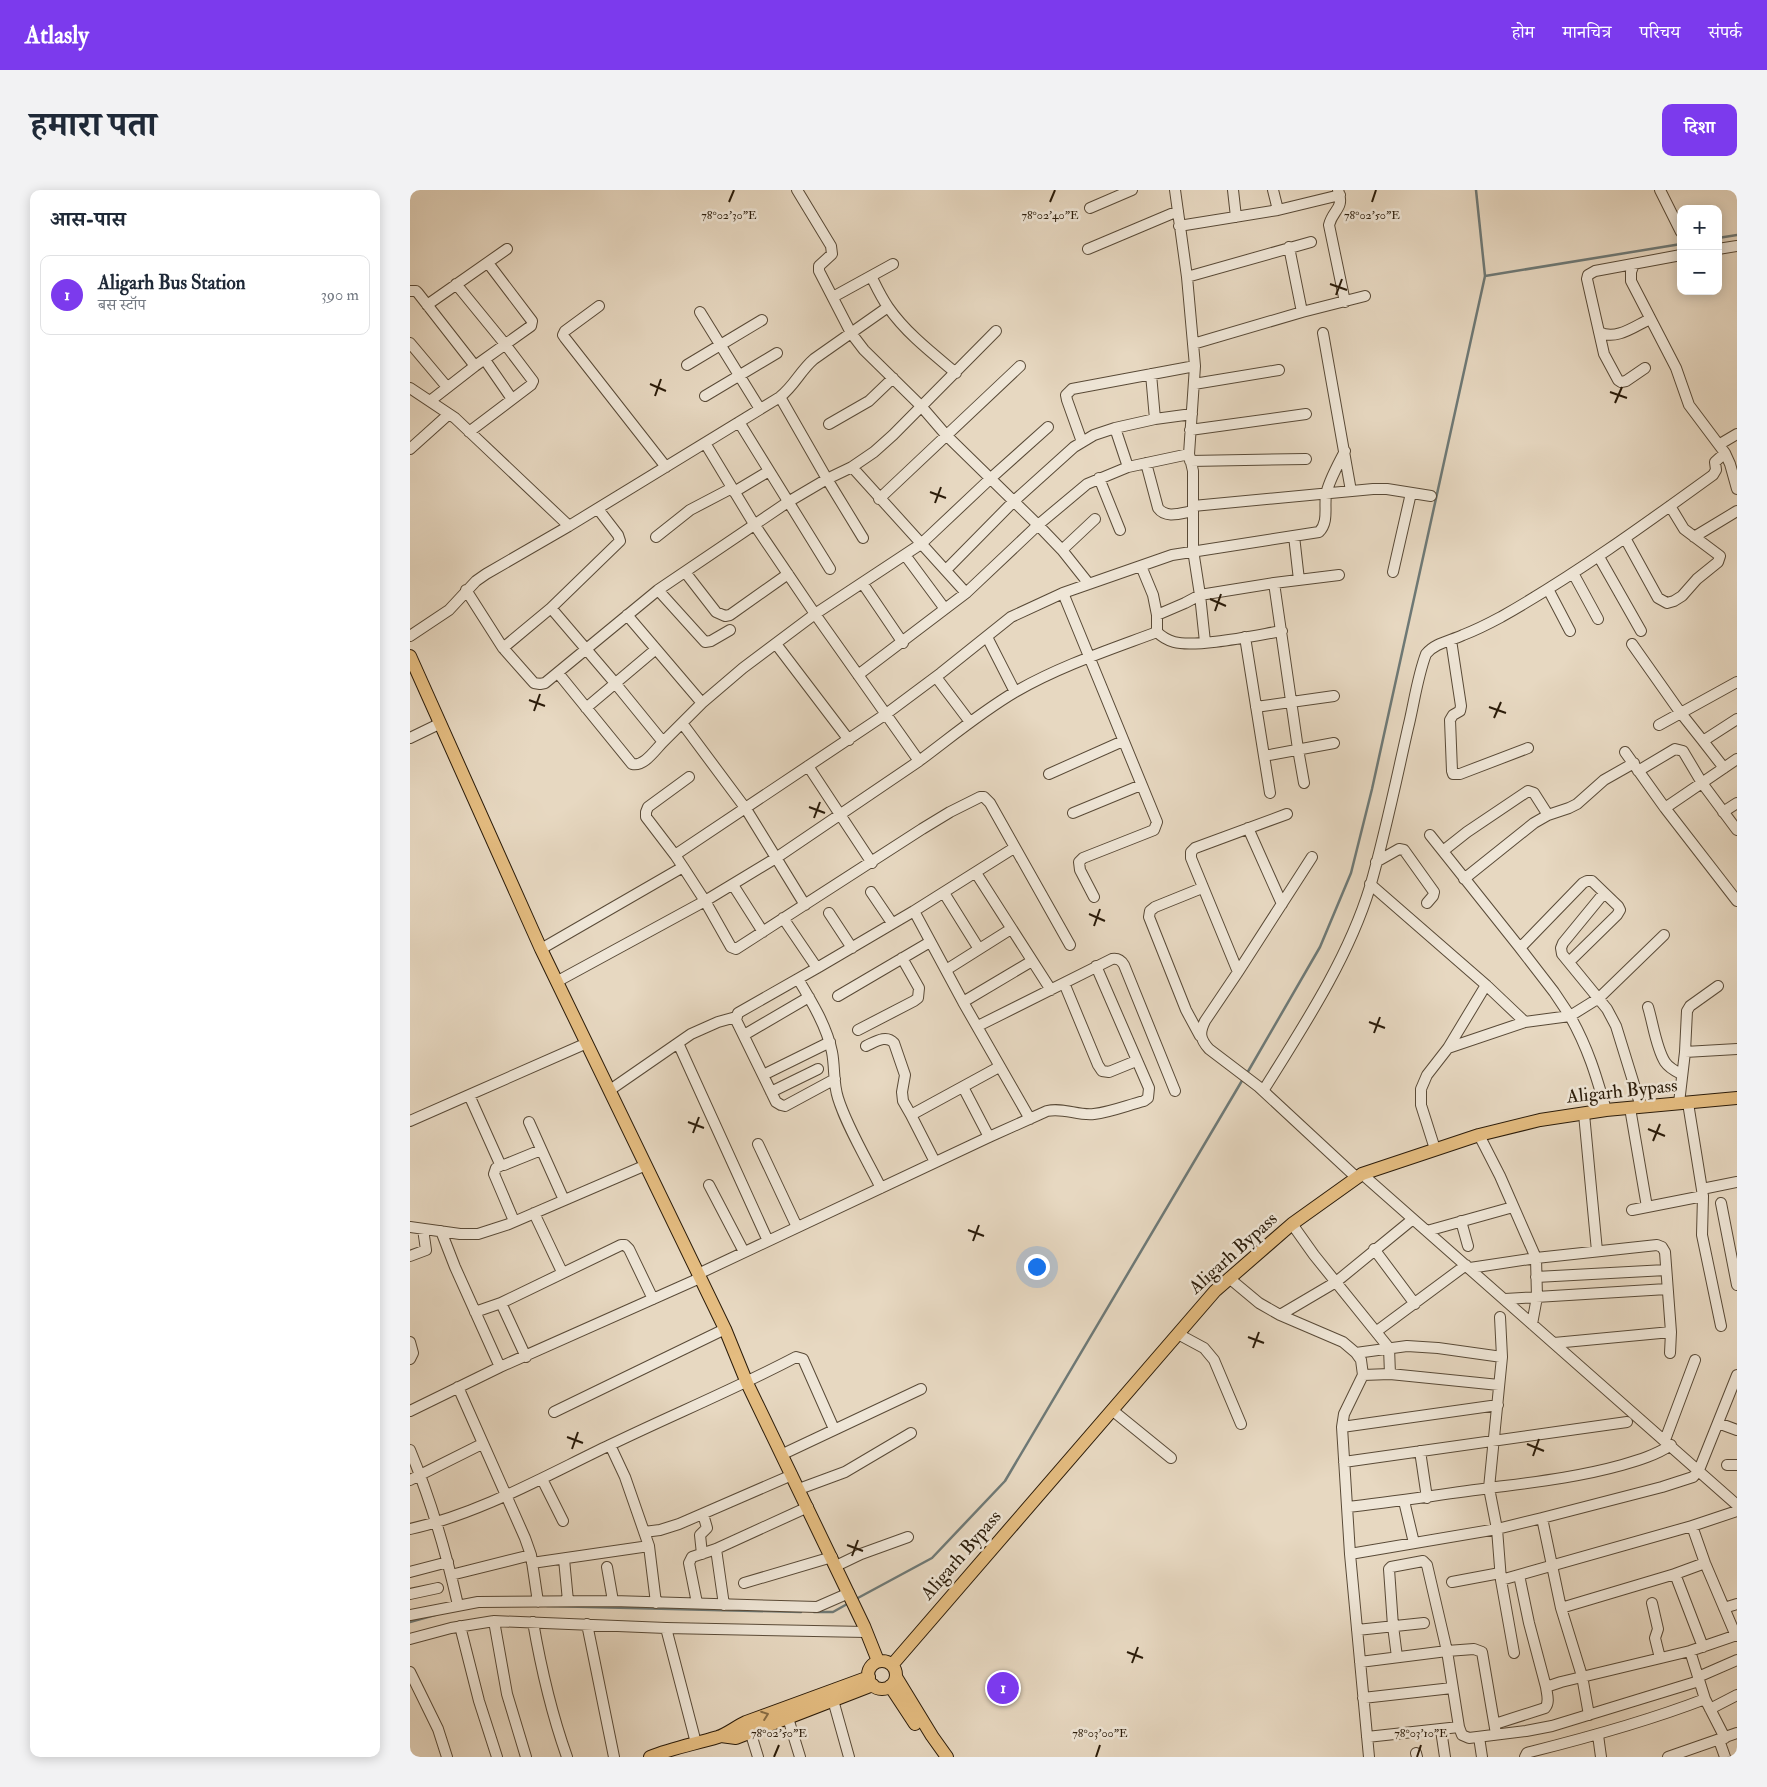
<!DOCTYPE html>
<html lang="hi">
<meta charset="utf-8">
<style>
body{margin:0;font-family:"IM FELL Double Pica","Noto Serif Devanagari",serif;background:#f2f2f3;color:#1f2937}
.controls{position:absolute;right:15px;top:15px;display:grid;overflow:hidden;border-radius:10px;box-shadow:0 2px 12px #0003}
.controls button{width:45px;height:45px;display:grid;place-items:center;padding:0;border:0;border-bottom:1px solid #e0e1e3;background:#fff;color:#1f2937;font:25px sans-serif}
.you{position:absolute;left:626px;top:1076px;width:18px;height:18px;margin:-12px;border:4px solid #fff;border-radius:50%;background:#1a73e8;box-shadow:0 0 0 8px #1a73e833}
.badge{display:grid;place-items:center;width:32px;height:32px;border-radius:50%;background:#7c3aed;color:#fff;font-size:16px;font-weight:700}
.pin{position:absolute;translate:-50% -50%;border:2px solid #fff;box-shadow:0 1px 5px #0006}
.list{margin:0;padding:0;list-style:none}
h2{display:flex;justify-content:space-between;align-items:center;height:65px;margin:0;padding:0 20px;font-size:21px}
h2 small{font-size:16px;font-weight:400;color:#747a83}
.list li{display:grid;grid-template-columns:32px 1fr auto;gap:15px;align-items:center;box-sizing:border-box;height:80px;margin:0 10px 10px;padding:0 10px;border:1px solid #e0e1e3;border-radius:10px}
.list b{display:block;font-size:19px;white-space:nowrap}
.list p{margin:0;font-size:16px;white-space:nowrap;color:#747a83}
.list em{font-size:16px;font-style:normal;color:#747a83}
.map{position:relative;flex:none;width:1327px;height:1567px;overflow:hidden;border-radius:10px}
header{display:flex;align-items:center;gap:30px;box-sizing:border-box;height:70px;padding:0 25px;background:#7c3aed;color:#fff}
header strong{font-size:24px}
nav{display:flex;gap:28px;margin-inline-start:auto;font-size:18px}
.intro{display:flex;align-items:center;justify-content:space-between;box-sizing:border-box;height:120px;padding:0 30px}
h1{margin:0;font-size:35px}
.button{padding:12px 22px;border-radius:10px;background:#7c3aed;color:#fff;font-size:18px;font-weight:700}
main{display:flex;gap:30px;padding:0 30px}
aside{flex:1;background:#fff;border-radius:10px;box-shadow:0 2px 12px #0003}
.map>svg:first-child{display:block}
</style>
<header>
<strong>Atlasly</strong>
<nav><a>होम</a><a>मानचित्र</a><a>परिचय</a><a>संपर्क</a></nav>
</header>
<div class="intro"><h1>हमारा पता</h1><a class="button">दिशा</a></div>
<main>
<aside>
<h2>आस-पास<small></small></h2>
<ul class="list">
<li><span class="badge">1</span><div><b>Aligarh Bus Station</b><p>बस स्टॉप</p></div><em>390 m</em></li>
</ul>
</aside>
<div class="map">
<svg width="1327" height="1567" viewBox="0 0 1327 1567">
<rect width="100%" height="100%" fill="#e7d8c1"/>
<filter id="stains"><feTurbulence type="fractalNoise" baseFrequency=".004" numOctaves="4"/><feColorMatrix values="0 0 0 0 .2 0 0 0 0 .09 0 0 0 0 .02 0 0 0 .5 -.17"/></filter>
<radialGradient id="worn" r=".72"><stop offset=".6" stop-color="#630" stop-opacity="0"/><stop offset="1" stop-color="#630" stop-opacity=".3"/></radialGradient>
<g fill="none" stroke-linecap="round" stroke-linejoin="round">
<path stroke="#6e7976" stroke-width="2.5" d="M1308 48 1327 45
M1075 86 1271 54
M836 885 910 757 941 683 962 599 1075 86 1066 0
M446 1409 522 1368 595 1291 833 889
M137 1416 391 1422
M404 1422H423L439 1413
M0 1432 25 1425"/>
<defs>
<path id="minor" d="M387 0 421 56 422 64 409 76V81L441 143 454 160 511 216 536 245 628 335 652 360 679 394
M765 0 777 87 785 176 779 264
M823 0 826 27
M863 0 868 20
M928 0C935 19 923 19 919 35L935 112
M1250 0 1271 42
M680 18 722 0
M769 36 868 20 930 5
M879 57 892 122
M678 59 768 21
M1308 59 1327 56
M1224 74 1221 82V91L1266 178 1279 215 1315 263 1320 274 1327 299
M461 86C466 96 471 107 478 117 496 143 522 163 546 183
M777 87 901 52
M46 94 95 154 123 191 121 195 59 242
M0 101H6L8 103 65 176 20 211
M423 107 483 74
M17 115 97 59
M189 116 155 141 153 145 155 148 256 277
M290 122 350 219
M1189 142C1206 151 1225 136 1240 129
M913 143 941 301
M0 153 37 197
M783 154 892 122 955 106
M75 170 102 209
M277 175 352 130
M65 176 121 136 122 131 78 73
M1235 178 1216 191 1211 192 1208 190 1194 164 1177 89 1178 85 1185 81 1271 65
M741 184 745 229
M784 194 869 180
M0 198 45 228 159 336
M295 206 367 163
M370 207 417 289 442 277
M329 232 420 379
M419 234 459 211 483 188
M705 238 745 229 782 224
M780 240 896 224
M672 252 657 210 656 205 662 199 785 176
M295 253 344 334 405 424 509 571C540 548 571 522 605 502 650 476 699 460 747 442V425L775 413 790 405 783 360V281L779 264 718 277 677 294 628 335 556 403 448 485
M1310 254 1327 244
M0 259 39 224
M780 271 896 269
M736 273 748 318C756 329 771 323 783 321
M689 288 710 340
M324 302 359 281
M469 309 610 176
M783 316 963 299H977L1021 306
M884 346 889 390
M246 347 280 320 322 298
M1284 347 1327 321
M1215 348 1248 408 1257 413 1264 411 1272 406 1287 389 1308 372 1310 366 1274 339 1260 316
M652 360 685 329
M495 365 535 419
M1189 367 1231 441
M731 376 743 405 747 425
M536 380 604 311 664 257 684 245 705 238 718 277
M275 382 306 422 315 426 320 425 378 384
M983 382 1001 303
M1163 383 1188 429
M864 393 929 385
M453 394 493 453
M1138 399 1160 441
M56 400 93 458 141 418 205 493 253 552 292 513 333 478 405 424 511 354 581 288 638 237
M248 400 295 452 301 451 320 440
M556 403 442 277 464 262 483 245 586 141
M653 403 747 632 744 640 673 668 669 672 670 680 684 707
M141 418 210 351 208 345 188 319
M217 425 292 513
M747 442C752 447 757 450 764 452 786 458 847 445 872 441
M0 446 39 420 66 391 76 384 159 336 370 207C385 195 390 181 404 169L478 117
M577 447 605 502
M835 447 854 566 924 553
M1041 450 1051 516 1050 521 1043 525 1040 530 1042 581 1043 584H1050L1118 558
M795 452 790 405 864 393 888 559 894 593
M366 454 439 550
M1222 454 1270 522 1293 551
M93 458 124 493 130 494 135 493 248 400 378 312 417 289 453 348
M148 483 222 574C234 577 245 560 253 552
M526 487 560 532
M846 517 924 506
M176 518 246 459
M272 533 336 619 395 715
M1249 535 1327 492
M0 548 29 534
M1215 562 1255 618 1327 711
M854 566 860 603
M509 571 366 668 295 711 321 757 326 759 512 639 540 622 570 607H574L580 613 660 755
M398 576 462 673
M1314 578 1293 551 1327 529
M1228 581 1265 559 1273 561 1292 593 1327 640
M639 584 713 551
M1255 618 1327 569
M1313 622 1327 613
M663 623 731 595
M838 638 872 714
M1020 645 1110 758
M1033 661 1057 642 1118 601 1124 603 1138 625
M265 665 236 627V622L238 617 279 587
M902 667 828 782 795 831C789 843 790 849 799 859L849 897 947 988
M966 672 989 659 994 660 1024 702 1023 706 1017 713
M566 683 641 800
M1054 689 1124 633 1138 625 1159 618 1167 614 1194 590 1224 573
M960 694 1076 795 1115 832 1160 826 1144 802 1110 758 1173 693 1177 691H1182L1208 716 1210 720 1207 725 1159 772
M323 695 353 742
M461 702 482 733
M534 703 569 759
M1194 703 1153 753 1151 758 1152 764 1197 819 1206 836 1231 917
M504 721 553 812 620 929
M419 723 442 758
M373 728 407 778 504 721 604 658
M131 759 273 677 265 665 476 524 531 483 601 427 653 403 762 365 909 342C919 332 914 317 916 305 918 292 929 273 935 261
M407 778 328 823 326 830 366 912 371 915 375 916 425 889
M536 780 601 739
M828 782 781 668V662L785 658 877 624
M388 789C402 812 417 837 422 862 425 877 423 893 428 908 437 937 457 970 471 998
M148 791 295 711 273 677
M654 793 688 875 692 881 699 882 726 871
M428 806 520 752
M553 812 622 771
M1238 817C1243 833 1246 858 1255 872 1259 878 1265 881 1271 884
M568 836 702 769C708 768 711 770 714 775L765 901
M448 840 504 811 508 808 509 798 492 768
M334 845 399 807
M790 846 776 820 739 727 740 721 745 717 792 698
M268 853 358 1051
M456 856C465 852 476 844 484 853L495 885 492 902 493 911 501 925
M1038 858 1115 832
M1275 862 1327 859
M353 885 420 852
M553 897 579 947
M200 900 281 844 308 832 326 827
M853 901C893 837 938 769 960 697 975 645 986 591 998 538 1004 514 1007 488 1016 464 1025 453 1040 451 1053 445 1066 440 1078 434 1091 427 1165 385 1234 335 1303 285L1306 280 1305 272 1315 263
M361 902 408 879
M1269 913 1275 862 1277 821 1280 816 1308 796
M1278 913 1293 1006 1292 1045 1311 1136
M1220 918 1237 1017
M1196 920C1186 885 1178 858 1160 826L1189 808 1254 745
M1174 924 1187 1061
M0 931 59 905
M119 932 154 1010
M1069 945 1090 986 1126 1068 1247 1055 1252 1057 1255 1062 1261 1142 1260 1163
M348 954 387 1037
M1025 959 1011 915V899L1017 885 1038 858 1076 795
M131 960 94 975 90 974 59 905 177 853
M525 972 501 925 589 877
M92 975 86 978 84 984 104 1031
M952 984 1327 1315
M299 995 334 1062
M1292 999 1327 992
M1311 1013 1327 1095
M1222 1020 1293 1006
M124 1023 152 1082
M1051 1031 1058 1056
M882 1034 904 1065 979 1158 980 1184
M0 1037 50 1044H68L99 1034 236 975
M31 1041 45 1077 90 1177
M1017 1041 1103 1017
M964 1059 1005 1114
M0 1066 16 1060 13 1039
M1060 1078 1126 1068 1127 1107 1122 1134
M288 1084 579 947 637 921C653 917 668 926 684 924 701 922 718 915 734 911L738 908 739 898 686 776
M1126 1087 1256 1080
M819 1088 849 1113 870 1125 933 1152 946 1163 951 1170 953 1185 934 1224 932 1237 940 1364 959 1567
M1095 1109 1257 1099
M91 1113 116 1167
M65 1122 91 1113 211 1055H215L219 1059 243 1109
M870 1125 926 1092 1003 1029
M1090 1127 1092 1167 1079 1298 1087 1339 1091 1390 1104 1463
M967 1141 1056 1075
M768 1144 794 1158 804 1170 831 1234
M0 1152 3 1163 0 1169
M1144 1153 1261 1142
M946 1163 997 1156 1028 1158 1092 1167
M953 1185 980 1184 1089 1195
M48 1197 115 1348 121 1365 128 1412
M702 1220 761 1268
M0 1221 90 1177 290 1088
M144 1222 315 1139
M1308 1233 1327 1240
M932 1237 1088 1215
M1255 1250 1285 1170
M200 1255 215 1287 239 1356 246 1413
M0 1260C21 1310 36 1362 48 1415
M1010 1261 1017 1308
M373 1264 511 1199
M934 1272 1217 1232
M1317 1275H1327
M132 1289 153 1331
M0 1290 72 1254
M389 1299 435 1282 501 1243
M994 1311 1004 1353
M937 1317C985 1312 1032 1304 1080 1298 1125 1292 1169 1287 1212 1275 1229 1270 1246 1265 1261 1255
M1132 1328 1252 1297 1283 1287 1289 1280 1327 1185
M1282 1336 1295 1373 1326 1446
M0 1339C69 1324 137 1285 200 1255 262 1225 325 1199 386 1167L393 1169 424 1239
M234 1342 250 1340 269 1334 382 1285
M306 1359 314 1415
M292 1364 290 1345 297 1338 293 1324
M940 1364 1087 1339 1132 1328 1151 1418 1172 1486 1179 1525
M154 1369 158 1411
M122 1373 239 1356
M426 1376 451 1364 498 1347
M197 1377 203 1411
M0 1382 38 1372
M1265 1384 1295 1373
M41 1385 121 1365
M1109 1385 1119 1433 1136 1497
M1091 1390 1282 1336 1327 1321
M1042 1392 1090 1383
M334 1393 422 1367
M0 1404 28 1398
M287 1413 279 1373 282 1367 306 1359 398 1317
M1242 1413 1248 1439 1245 1448 1250 1468
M1151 1418 1265 1384 1293 1457
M1314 1418 1327 1414
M0 1425 68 1412 203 1411 407 1417 439 1403
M84 1431 97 1504 116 1567
M123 1432C131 1478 141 1522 157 1567
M177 1434 204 1567
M50 1436 69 1511 87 1567
M256 1438 286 1553
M947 1440 1014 1433
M0 1449 41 1438 84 1431 256 1438 456 1442
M1280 1461 1295 1509 1315 1548
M950 1472 1037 1461 1017 1375 1013 1371 981 1377 979 1379 983 1436 987 1467
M0 1482 28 1539 37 1567
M1288 1487 1327 1470
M953 1508 1042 1498
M423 1510 439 1567
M1300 1519 1327 1505
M378 1528 390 1567
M1085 1534 1135 1518C1140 1512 1137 1505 1136 1497L1151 1492 1280 1461 1327 1445
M1031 1540 1035 1567
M340 1541 348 1567
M1086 1544 1072 1462 1064 1459 1037 1461 1049 1537 1052 1545 1059 1548 1116 1541 1142 1536 1289 1491
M1188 1545 1191 1567
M957 1547 1049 1537
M1069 1547 1072 1567
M1309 1550 1315 1567
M1006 1563 1007 1567
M1115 1567 1117 1563 1120 1562C1180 1547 1238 1531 1295 1509
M1258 1567 1327 1543"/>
<path id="major" d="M0 466 131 759 315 1139 337 1193 454 1436 468 1471
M458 1485a14 14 0 1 1 28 0a14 14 0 1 1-28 0Z
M482 1475 805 1101 882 1034 952 984 1069 945 1130 930 1196 920 1327 908
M486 1487 522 1546 537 1567
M480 1496 505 1534
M311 1546 326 1548 463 1495
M240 1567C262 1558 285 1554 308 1547 317 1544 327 1536 336 1532L459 1487"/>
</defs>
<use href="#minor" stroke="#594a37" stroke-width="12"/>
<use href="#major" stroke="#2a1b09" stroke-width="14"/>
<use href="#minor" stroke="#efe6d7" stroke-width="10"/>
<use href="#major" stroke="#e4bc80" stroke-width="12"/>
</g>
<defs><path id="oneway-chevron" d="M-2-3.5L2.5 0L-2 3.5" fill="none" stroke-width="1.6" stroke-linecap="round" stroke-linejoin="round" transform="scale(1.25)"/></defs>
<use stroke="#876c44" href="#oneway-chevron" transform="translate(355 1525) rotate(-20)"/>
<path fill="none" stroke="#2a1b09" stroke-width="2" d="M319 12 324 0M640 12 645 0M962 12 966 0M920 94 937 100M926 105 932 89M240 194 256 201M1200 202 1217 208M245 206 251 189M1205 213 1212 197M520 302 536 308M525 313 531 297M800 409 816 416M805 421 811 404M119 510 135 516M1079 517 1096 523M124 521 130 504M1084 528 1091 512M399 617 415 623M404 628 410 612M679 724 695 731M684 736 690 719M959 832 975 838M964 843 970 827M278 932 294 938M1238 939 1255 946M283 943 289 927M1243 951 1250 934M558 1040 574 1046M563 1051 569 1035M838 1147 854 1153M843 1158 849 1142M157 1247 173 1253M1117 1254 1134 1261M162 1259 168 1242M1123 1266 1129 1249M437 1355 453 1361M442 1366 448 1350M717 1462 733 1468M722 1473 728 1457M364 1567 369 1555M686 1567 690 1555M1007 1567 1011 1555"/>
<g text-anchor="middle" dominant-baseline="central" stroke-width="5" stroke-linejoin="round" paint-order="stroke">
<g font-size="19" fill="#2a1b09" stroke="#efe6d7">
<text transform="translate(1212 901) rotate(-6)">Aligarh Bypass</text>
<text transform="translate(823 1063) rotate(-42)">Aligarh Bypass</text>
<text transform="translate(551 1365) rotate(-49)">Aligarh Bypass</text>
</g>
</g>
<g font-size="12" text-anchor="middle" fill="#2a1b09" stroke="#efe6d7" stroke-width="5" stroke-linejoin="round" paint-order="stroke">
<text x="319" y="29">78°02'30"E</text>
<text x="640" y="29">78°02'40"E</text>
<text x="962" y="29">78°02'50"E</text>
<text x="369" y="1547">78°02'50"E</text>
<text x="690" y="1547">78°03'00"E</text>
<text x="1011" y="1547">78°03'10"E</text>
</g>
<rect width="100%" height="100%" filter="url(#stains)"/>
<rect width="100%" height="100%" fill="url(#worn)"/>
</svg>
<div class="controls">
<button>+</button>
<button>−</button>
</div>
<div class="you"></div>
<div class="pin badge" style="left:593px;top:1498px">1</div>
</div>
</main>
